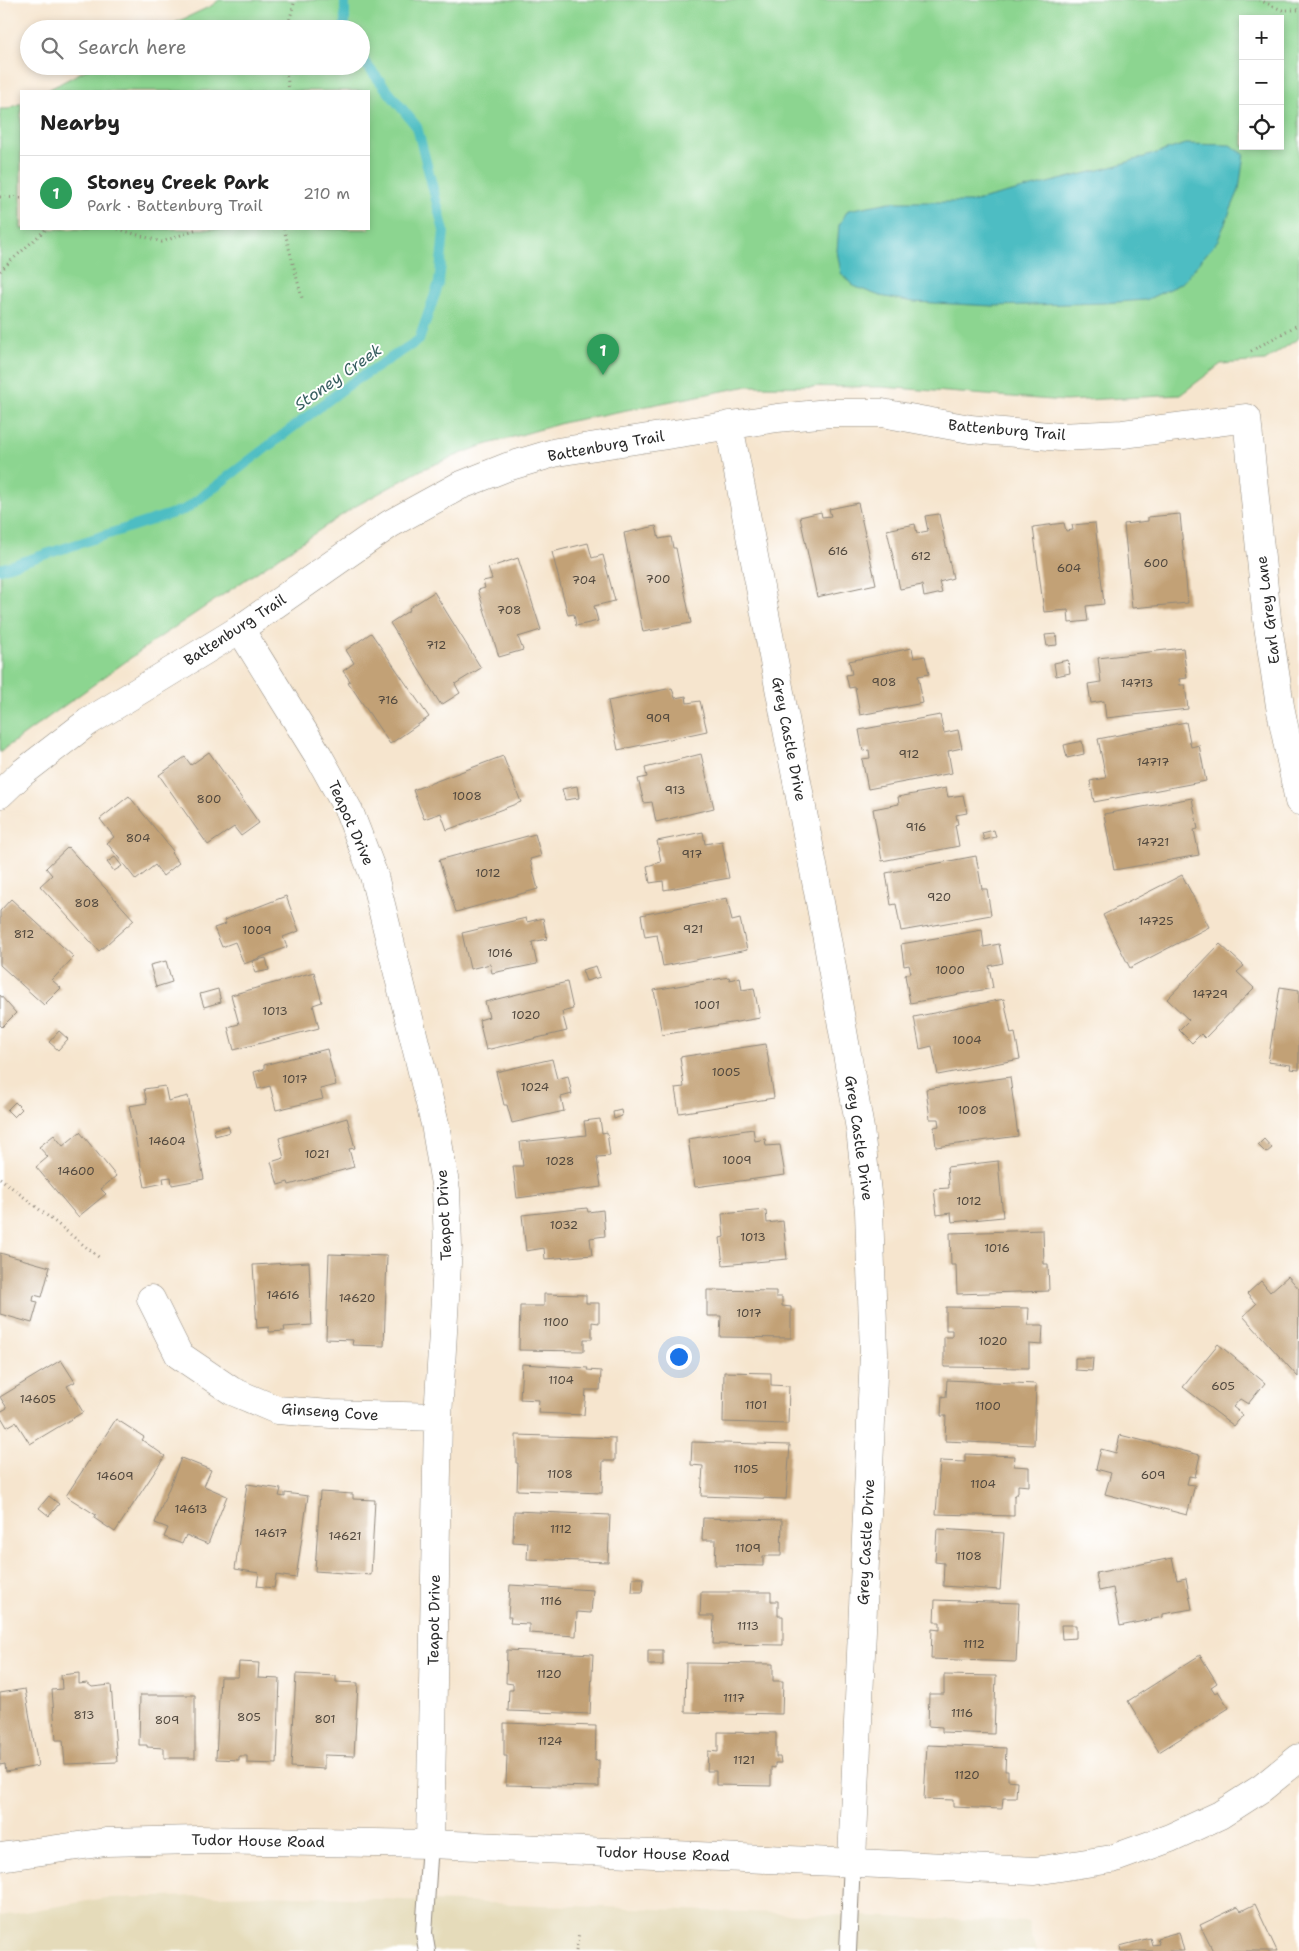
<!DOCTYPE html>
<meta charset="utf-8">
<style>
body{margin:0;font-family:"Shantell Sans",sans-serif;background:#f6f6f6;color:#222}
.controls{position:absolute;right:15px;top:15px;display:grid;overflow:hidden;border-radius:0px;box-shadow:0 2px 8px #0003}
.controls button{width:45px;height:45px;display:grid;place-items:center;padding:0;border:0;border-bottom:1px solid #e0e0e0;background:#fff;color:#222;font:25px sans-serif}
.you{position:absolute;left:678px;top:1356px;width:18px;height:18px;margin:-12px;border:4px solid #fff;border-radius:50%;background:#1a73e8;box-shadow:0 0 0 8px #1a73e833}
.badge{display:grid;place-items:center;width:32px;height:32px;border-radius:50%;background:#b5179e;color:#fff;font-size:16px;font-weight:700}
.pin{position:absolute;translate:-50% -41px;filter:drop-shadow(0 1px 2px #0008)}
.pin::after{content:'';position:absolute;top:26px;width:18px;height:15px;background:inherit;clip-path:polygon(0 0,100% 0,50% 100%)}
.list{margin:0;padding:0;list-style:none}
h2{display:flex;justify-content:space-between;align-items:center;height:65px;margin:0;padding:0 20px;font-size:21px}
h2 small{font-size:16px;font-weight:400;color:#767676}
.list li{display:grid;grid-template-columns:32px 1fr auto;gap:15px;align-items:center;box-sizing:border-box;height:75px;padding:0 20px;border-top:1px solid #e0e0e0}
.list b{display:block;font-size:19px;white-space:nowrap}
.list p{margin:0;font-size:16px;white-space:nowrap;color:#767676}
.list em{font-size:16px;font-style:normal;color:#767676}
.icon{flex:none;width:28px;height:28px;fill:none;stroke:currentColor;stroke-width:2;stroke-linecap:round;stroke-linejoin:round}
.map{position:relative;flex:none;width:1299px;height:1951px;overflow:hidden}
.search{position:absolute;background:#fff;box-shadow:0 2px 8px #0003;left:20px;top:20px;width:350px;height:55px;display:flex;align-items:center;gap:12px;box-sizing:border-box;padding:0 18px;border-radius:28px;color:#767676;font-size:19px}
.panel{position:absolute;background:#fff;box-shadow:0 2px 8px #0003;left:20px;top:90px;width:350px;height:140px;border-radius:0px}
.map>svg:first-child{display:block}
</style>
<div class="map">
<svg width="1299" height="1951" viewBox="0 0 1299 1951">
<rect width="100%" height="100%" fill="#fff"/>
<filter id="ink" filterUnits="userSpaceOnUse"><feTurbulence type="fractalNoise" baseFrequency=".02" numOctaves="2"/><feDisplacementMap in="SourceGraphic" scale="10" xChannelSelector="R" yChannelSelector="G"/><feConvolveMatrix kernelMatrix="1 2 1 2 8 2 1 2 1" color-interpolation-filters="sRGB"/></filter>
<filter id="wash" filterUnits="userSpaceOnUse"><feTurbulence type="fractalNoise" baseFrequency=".0096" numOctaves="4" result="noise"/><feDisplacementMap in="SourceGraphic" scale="20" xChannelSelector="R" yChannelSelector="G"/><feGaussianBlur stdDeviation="1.12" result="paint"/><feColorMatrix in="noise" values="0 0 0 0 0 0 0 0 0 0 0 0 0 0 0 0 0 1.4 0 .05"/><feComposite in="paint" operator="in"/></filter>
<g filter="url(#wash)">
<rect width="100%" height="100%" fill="#f6e5ce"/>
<path fill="#e5dbba" d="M264 1895 1028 1922 1036 1951H0V1916L105 1898Z"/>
<path fill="#8cd590" stroke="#5c805e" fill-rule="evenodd" d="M219 0H1299V338L1265 361 1221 364 1180 395 1065 401 882 387 748 386 566 422 478 447 423 469 354 507 157 639 0 752V109H8L21 103V229H369V91H46L93 66H361V29H162L211 6ZM1243 19H1280V146H1243Z"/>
<path fill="#4ebdc3" stroke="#3c7477" d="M1186 144 1230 145 1244 154 1239 190 1218 240 1182 283 1146 300 1104 303 993 306 914 302 880 296 853 286 841 273 837 251 839 225 848 210 890 202H972L1115 166Z"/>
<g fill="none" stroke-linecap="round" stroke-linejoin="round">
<path stroke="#4ebdc3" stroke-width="10" d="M345 0V29
M0 569 186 509 347 386 419 340 439 283 444 231 417 127 361 58"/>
</g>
<g id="blocks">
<path fill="#c2a176" d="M858 503 876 584 817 597 800 517 821 512 822 517 831 516 829 509Z
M939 514 953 578 939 582 942 593 924 597 922 585 900 589 887 530 915 524 917 533 928 531 925 516Z
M1180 514 1188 603 1132 608 1124 524 1148 521V517Z
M1064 523 1066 531 1073 530 1072 525 1095 523 1104 604 1086 606 1088 621 1069 623 1068 610 1044 612 1033 527Z
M656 526 659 539 671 537 673 548H676L691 623 643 632 624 533Z
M588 543 592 558 603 555 615 601 594 606 598 621 576 626 574 614 568 615 552 552Z
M518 558 541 630 518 637 523 650 499 657 478 590 485 588 483 581 492 579 488 568Z
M434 592 481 668 455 684 460 693 441 705 390 623 410 610 409 608Z
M371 633 429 717 390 744 348 682 350 681 343 671 354 663 346 650Z
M1056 634 1057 645 1047 646 1045 635Z
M912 648 914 658 925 656 929 674 918 676 923 703 860 715 855 687 849 688 846 675 852 674 849 661Z
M1183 648 1187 678 1179 679 1180 685H1185L1188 709 1106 718 1104 701 1091 703 1088 684 1101 682 1098 658Z
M1068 660 1070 673 1056 676 1054 663Z
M672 688 675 698 686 696 687 703 700 701 707 731 618 750 608 701Z
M940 715 944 733 958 730 962 748 948 751 952 773 868 789 862 759 870 758 869 750 863 751 859 730Z
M1186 722 1191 747 1199 745 1206 781 1094 802 1090 781 1106 778 1098 739Z
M1082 741 1084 754 1067 758 1064 745Z
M209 752 259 823 241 836 234 827 208 845 159 775 185 757 191 765Z
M701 754 714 808 656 822 652 802 644 803 638 779 647 777 645 768Z
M503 756 521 802 447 830 441 813 424 819 413 790Z
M577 786 579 798 565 800 562 789Z
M946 788 948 797 963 795 967 813 956 815 958 824 955 825 959 846 882 861 873 809 899 804 898 797Z
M129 796 173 851 171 853 179 863 163 876 155 865 136 880 107 843 114 837 100 819Z
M1192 798 1198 829 1194 830 1199 855 1114 870 1104 814Z
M994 830 996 837 984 840 982 833Z
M703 832 705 844 722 841 729 878 664 890 663 881 650 883 647 866 661 862 657 841Z
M535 834 541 856 530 859 538 889 456 912 439 860Z
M68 847 134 920 99 951 40 886 52 875 46 868Z
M976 856 982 889H987L991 915 901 931 896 904 891 905 886 873Z
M115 857 122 866 114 871 107 862Z
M1182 875 1209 927 1130 968 1103 915Z
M286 896 299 931 283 937 287 947 244 964 235 942 222 947 214 928 226 924 224 920Z
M727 898 732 921 740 919 747 950 663 966 657 935 645 937 641 915Z
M11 899 74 957 52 980 61 988 44 1005 0 965V911Z
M526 918 527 922 543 918 547 939 532 942 537 964 492 973 490 964 470 969 462 933Z
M982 930 984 947 999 944 1003 963 989 966 993 988 910 1003 905 975 911 973 909 965 904 966 901 944Z
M1220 944 1244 966 1237 972 1254 988 1205 1038 1201 1034 1192 1043 1179 1030 1189 1020 1167 999Z
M266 958 269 970 255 973 252 961Z
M166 961 172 982 156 987 150 965Z
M596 966 600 977 586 981 582 970Z
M314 972 322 1002 313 1005 319 1028 234 1050 228 1027 239 1024 231 995Z
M729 977 730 980 740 977 742 990 754 988 760 1018 662 1035 654 990Z
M567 982 573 1009 562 1012 567 1031 486 1050 479 1020 489 1017 485 1002Z
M1280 987 1299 990V1070L1290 1069 1291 1065 1268 1062Z
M218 989 221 1002 204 1007 200 994Z
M0 995 16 1013 2 1027 0 1025Z
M1004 999 1011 1034 1015 1033 1020 1059 938 1075 932 1046 920 1049 914 1017Z
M59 1031 68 1039 58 1050 49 1042Z
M766 1044 774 1098 679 1113 675 1088 684 1087 680 1057Z
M327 1049 336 1085 320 1089 323 1099 276 1110 270 1086 258 1089 254 1072 264 1069V1065Z
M552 1059 557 1079 568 1076 572 1094 561 1097 564 1111 512 1123 507 1105H504L496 1072Z
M1010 1077 1018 1136 936 1147 934 1127 939 1126 938 1119H930L926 1089Z
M165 1086 168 1101 188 1096 204 1179 172 1185 171 1177 163 1178 164 1183 145 1187 129 1106 147 1103 144 1089Z
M15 1102 22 1109 14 1117 7 1110Z
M621 1110 622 1116 614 1119 613 1112Z
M347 1118 355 1148 349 1149 354 1167 289 1185 288 1182 278 1185 271 1162 284 1158 279 1138Z
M600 1119 602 1133 607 1132 610 1156 597 1157 601 1187 517 1198 513 1166H523L520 1142 586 1135 584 1121Z
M228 1126 230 1132 215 1136 214 1129Z
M753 1129 755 1141 765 1139 766 1146 780 1145 785 1175 695 1187 688 1139Z
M80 1132 116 1176 101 1189 106 1194 78 1217 36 1167 48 1157 39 1147 54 1135 63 1146Z
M1264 1139 1272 1148 1266 1153 1258 1145Z
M998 1161 1003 1217 952 1222 951 1213 937 1215 934 1189 949 1188 947 1167Z
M587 1208 588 1212 603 1210 605 1236 590 1238 592 1255 545 1259 544 1248 526 1251 522 1215Z
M766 1210 767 1223 783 1221 787 1259 723 1265 720 1238 724 1237 722 1214Z
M1043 1230 1044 1264H1048L1049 1291 957 1294 956 1265H951L950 1233Z
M0 1253 50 1267 42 1297 34 1295 33 1301 38 1302 32 1323 0 1314Z
M329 1254 387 1256 384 1346 352 1345 353 1340 326 1339Z
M309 1262 312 1325 284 1327 285 1331 269 1332V1327L257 1328 253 1265Z
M1288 1276 1299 1289 1298 1377 1243 1316 1256 1304 1247 1294 1261 1281 1270 1292Z
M707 1290 776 1291V1297H782V1306L791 1307V1338L720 1337 721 1316H707Z
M544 1294 586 1295V1303H599V1323L592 1322V1339H584V1351L519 1350 520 1306H544Z
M946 1307 1029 1308 1028 1325H1043L1042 1345 1029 1344V1368L944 1367V1337H952V1330H946Z
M1218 1344 1265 1383 1248 1404 1240 1399 1233 1407 1243 1415 1234 1426 1183 1387Z
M1075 1358H1093L1092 1371 1075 1370Z
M61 1360 75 1382 67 1386 83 1412 30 1444 16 1422 7 1427 0 1415V1412L7 1408 0 1397Z
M522 1364 588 1368 587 1370 601 1371 600 1390H586L584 1415 538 1413 539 1400 520 1399Z
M724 1372 771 1373V1385L789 1386 788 1424 723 1422Z
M947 1380 1036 1384 1034 1445 945 1441 946 1416H941L942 1396 946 1397Z
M116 1419 144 1437 142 1440 165 1456 115 1532 94 1518 96 1515 66 1496Z
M516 1435 615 1438V1461H603L602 1493 517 1490 518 1463H516Z
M1120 1435 1200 1455 1195 1477 1189 1476 1187 1484 1195 1485 1187 1515 1105 1494 1111 1473 1096 1469 1101 1449 1116 1453Z
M692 1442 790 1445 786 1499 701 1496 703 1466 691 1465Z
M965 1454 1015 1456 1014 1466 1029 1467V1486L1018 1485V1493L1014 1496V1516L936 1514 940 1461 965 1462Z
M181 1458 211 1470 204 1486 227 1496 208 1544 186 1535 182 1544 164 1537 168 1528 155 1523Z
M247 1484 281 1489 279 1496 285 1497V1493L308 1496 296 1578 276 1575 274 1588 257 1586 259 1573 235 1569Z
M320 1492 353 1494V1499L375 1500 371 1575 315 1571Z
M49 1496 59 1504 49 1516 39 1508Z
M514 1511 610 1515 608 1562 527 1559 528 1543 513 1542Z
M703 1518 782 1520 781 1556H763V1566L715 1565 716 1540H702Z
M937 1529 1004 1533 1000 1590 943 1586 944 1563 935 1562Z
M1172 1558 1177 1580 1186 1578 1192 1609 1163 1614V1617L1120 1626 1113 1588 1099 1591 1096 1573Z
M633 1578H644L643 1592H632Z
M510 1585 593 1590 591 1613 577 1612 576 1636 529 1633V1624L510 1623 511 1617H508Z
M701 1592H771V1601H778V1616H783V1645L713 1644 714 1616H700Z
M935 1600 1019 1603 1016 1662 931 1659 932 1629 940 1630V1622H934Z
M1061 1625H1076V1638L1062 1639Z
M507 1650 593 1654 590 1714 508 1711 509 1690H513V1684L506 1683Z
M648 1650H663V1665H648Z
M1200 1655 1217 1683 1211 1687 1215 1693 1218 1691 1229 1708 1159 1752 1128 1701Z
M239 1662 259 1663 258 1678 280 1679 277 1764 247 1763V1756H239V1760L216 1759 220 1677H238Z
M686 1663 773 1664V1681H783L782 1714 685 1712Z
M79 1673V1684L87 1683 92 1687 111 1685 117 1762 65 1764 63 1740H56L52 1690 62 1689 61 1675Z
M296 1674 336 1676V1682L358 1683 354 1756 324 1755V1769L291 1767Z
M944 1675 996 1676 994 1734 942 1732V1727L928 1726 929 1694H944Z
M25 1689 38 1766 6 1772 5 1764 0 1765V1693Z
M140 1695H195V1758H164V1748L147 1747V1745H139Z
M504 1723 596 1726 595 1761 599 1760V1787L506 1785 507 1756H504Z
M718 1732 776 1733V1757H780L781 1763H775V1768L771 1767V1786L716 1785V1771H707L708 1751 718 1752Z
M927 1745 1006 1748 1005 1771H1008V1780L1017 1781 1016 1798H1003L1002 1809 953 1807V1800L924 1799Z
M1255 1904 1277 1951H1213L1200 1925 1238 1907 1241 1911Z
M1179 1932 1184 1951H1121L1120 1946 1150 1938 1152 1945 1159 1944 1157 1938Z"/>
</g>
</g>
<g filter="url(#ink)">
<use href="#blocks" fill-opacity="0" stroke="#90887c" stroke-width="1"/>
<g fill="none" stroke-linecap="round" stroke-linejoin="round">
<defs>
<path id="service" d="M427 1951 424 1933 430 1844
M848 1951 852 1861"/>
<path id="minor" d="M729 425 827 939 860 1129 869 1211 874 1353 852 1861
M240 629 318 755 349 811 374 876 435 1124 446 1190 448 1247 438 1417 430 1844
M0 794 22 773 88 722 240 629 390 524 459 486 507 467 557 452 777 418 829 413H882L970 429 1060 437 1123 434 1247 418 1267 619 1280 706 1299 801
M151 1299 179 1355 232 1391 277 1410 331 1414 438 1417"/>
<path id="tertiary" d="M0 1857 106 1842 198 1840 430 1844 1035 1871 1112 1859 1170 1838 1220 1815 1262 1788 1299 1758"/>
</defs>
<use href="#service" stroke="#90887c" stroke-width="18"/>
<use href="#minor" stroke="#90887c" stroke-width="29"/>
<use href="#tertiary" stroke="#90887c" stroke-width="29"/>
<path stroke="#90887c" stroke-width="3" stroke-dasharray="1 4" stroke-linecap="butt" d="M1259 0 1282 10H1299
M287 29 295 0
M286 66 289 91
M0 197 21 198
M118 229 162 242 197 229
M284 229 302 298
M0 271 46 229
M1251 351 1299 324
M0 1178 101 1259
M576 1951 579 1932"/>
<use href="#service" stroke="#fff" stroke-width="16"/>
<use href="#minor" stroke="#fff" stroke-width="28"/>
<use href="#tertiary" stroke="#fff" stroke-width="28"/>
</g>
</g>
<g text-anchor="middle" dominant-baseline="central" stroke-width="4" stroke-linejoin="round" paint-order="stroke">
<g font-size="12" fill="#51483e">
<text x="838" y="551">616</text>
<text x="921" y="556">612</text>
<text x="1156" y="563">600</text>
<text x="1069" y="568">604</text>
<text x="658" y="579">700</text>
<text x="584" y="580">704</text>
<text x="509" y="610">708</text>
<text x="436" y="645">712</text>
<text x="884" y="682">908</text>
<text x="1137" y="683">14713</text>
<text x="388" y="700">716</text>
<text x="658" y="718">909</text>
<text x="909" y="754">912</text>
<text x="1153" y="762">14717</text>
<text x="675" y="790">913</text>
<text x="467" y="796">1008</text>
<text x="209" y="799">800</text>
<text x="916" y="827">916</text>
<text x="138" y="838">804</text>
<text x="1153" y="842">14721</text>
<text x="692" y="854">917</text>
<text x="488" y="873">1012</text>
<text x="939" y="897">920</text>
<text x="87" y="903">808</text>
<text x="1156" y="921">14725</text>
<text x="693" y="929">921</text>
<text x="257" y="930">1009</text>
<text x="24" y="934">812</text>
<text x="500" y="953">1016</text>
<text x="950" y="970">1000</text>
<text x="1210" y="994">14729</text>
<text x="707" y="1005">1001</text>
<text x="275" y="1011">1013</text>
<text x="526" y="1015">1020</text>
<text x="967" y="1040">1004</text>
<text x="726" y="1072">1005</text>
<text x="295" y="1079">1017</text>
<text x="535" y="1087">1024</text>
<text x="972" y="1110">1008</text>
<text x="167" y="1141">14604</text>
<text x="317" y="1154">1021</text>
<text x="737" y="1160">1009</text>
<text x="560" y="1161">1028</text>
<text x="76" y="1171">14600</text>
<text x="969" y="1201">1012</text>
<text x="564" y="1225">1032</text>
<text x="753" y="1237">1013</text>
<text x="997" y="1248">1016</text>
<text x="283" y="1295">14616</text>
<text x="357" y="1298">14620</text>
<text x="749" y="1313">1017</text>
<text x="556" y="1322">1100</text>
<text x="993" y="1341">1020</text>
<text x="561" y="1380">1104</text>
<text x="1223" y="1386">605</text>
<text x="38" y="1399">14605</text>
<text x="756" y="1405">1101</text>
<text x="988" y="1406">1100</text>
<text x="746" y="1469">1105</text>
<text x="560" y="1474">1108</text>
<text x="1153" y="1475">609</text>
<text x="115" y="1476">14609</text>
<text x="983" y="1484">1104</text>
<text x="191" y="1509">14613</text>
<text x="561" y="1529">1112</text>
<text x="271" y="1533">14617</text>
<text x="345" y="1536">14621</text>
<text x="748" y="1548">1109</text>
<text x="969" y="1556">1108</text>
<text x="551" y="1601">1116</text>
<text x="748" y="1626">1113</text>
<text x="974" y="1644">1112</text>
<text x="549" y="1674">1120</text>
<text x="734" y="1698">1117</text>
<text x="962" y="1713">1116</text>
<text x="84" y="1715">813</text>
<text x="249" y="1717">805</text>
<text x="325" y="1719">801</text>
<text x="167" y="1720">809</text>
<text x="550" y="1741">1124</text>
<text x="744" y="1760">1121</text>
<text x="967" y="1775">1120</text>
</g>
<g font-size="15" fill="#2b2b2b" stroke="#fff">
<text transform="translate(1007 430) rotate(5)">Battenburg Trail</text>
<text transform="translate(606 446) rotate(-10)">Battenburg Trail</text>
<text transform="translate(1268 610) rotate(-97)">Earl Grey Lane</text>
<text transform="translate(235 630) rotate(-33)">Battenburg Trail</text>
<text transform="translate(789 739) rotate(79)">Grey Castle Drive</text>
<text transform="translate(351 823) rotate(66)">Teapot Drive</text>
<text transform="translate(859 1138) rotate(82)">Grey Castle Drive</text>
<text transform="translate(444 1215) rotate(-93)">Teapot Drive</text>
<text transform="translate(330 1412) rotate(4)">Ginseng Cove</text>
<text transform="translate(866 1542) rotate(-87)">Grey Castle Drive</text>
<text transform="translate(434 1620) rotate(-89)">Teapot Drive</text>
<text transform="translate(258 1841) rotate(1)">Tudor House Road</text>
<text transform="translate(663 1854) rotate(2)">Tudor House Road</text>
</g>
<g font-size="16" font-style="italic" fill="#375e60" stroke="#fff">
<text transform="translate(338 377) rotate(-35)">Stoney Creek</text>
</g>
</g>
</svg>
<div class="controls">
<button>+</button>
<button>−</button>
<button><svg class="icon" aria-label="locate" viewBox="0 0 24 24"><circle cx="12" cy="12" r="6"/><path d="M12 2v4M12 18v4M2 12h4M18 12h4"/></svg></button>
</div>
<div class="you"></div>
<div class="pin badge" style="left:603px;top:375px;background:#2e9e5b">1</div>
<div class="search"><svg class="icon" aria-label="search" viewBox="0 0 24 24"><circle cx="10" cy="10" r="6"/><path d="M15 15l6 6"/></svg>Search here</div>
<section class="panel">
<h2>Nearby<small></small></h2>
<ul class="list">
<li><span class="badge" style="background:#2e9e5b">1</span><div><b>Stoney Creek Park</b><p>Park · Battenburg Trail</p></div><em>210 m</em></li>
</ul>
</section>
</div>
